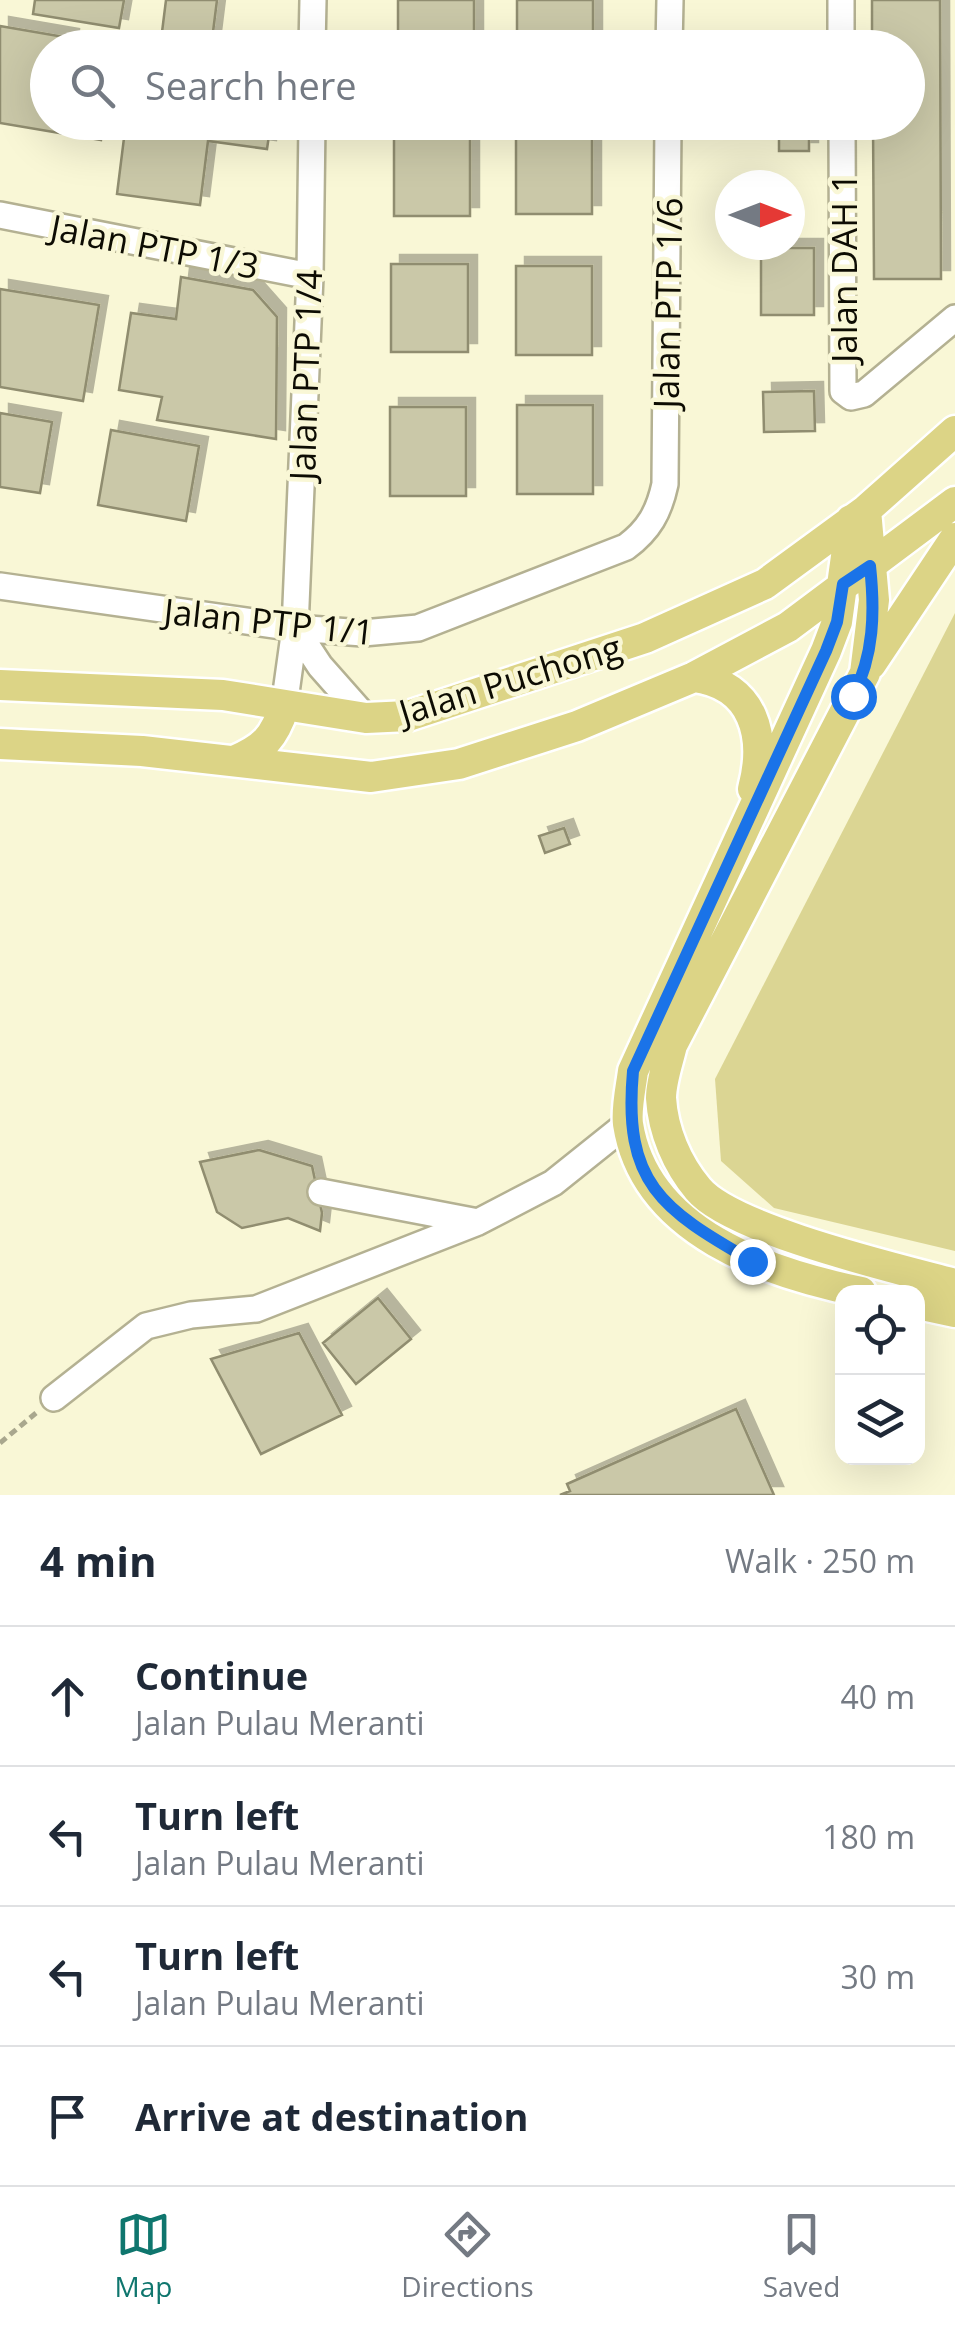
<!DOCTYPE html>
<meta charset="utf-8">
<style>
body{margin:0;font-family:"Open Sans",sans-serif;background:#f2f2f3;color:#1f2937}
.controls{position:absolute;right:30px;bottom:30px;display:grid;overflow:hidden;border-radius:20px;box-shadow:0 10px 40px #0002}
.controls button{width:90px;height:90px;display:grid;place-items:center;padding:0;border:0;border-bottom:2px solid #e0e1e3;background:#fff;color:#1f2937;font:50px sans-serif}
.compass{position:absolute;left:715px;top:170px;width:90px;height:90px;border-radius:50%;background:#fff;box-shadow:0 10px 40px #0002;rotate:90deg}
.stop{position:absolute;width:30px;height:30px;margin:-22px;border:8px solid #1a73e8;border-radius:50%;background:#fff}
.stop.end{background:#1a73e8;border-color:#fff;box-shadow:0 2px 10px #0008}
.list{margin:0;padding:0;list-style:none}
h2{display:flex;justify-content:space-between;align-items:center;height:130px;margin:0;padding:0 40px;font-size:42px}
h2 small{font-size:32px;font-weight:400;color:#747a83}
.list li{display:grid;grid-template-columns:65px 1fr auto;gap:30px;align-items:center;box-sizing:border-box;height:140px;padding:0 40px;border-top:2px solid #e0e1e3}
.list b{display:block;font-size:38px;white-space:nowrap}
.list p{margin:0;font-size:32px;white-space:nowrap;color:#747a83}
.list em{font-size:32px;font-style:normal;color:#747a83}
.icon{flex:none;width:55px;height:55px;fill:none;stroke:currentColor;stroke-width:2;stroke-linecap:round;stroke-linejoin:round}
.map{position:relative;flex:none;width:955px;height:1495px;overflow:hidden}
.search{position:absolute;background:#fff;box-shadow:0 10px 40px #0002;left:30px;right:30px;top:30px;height:110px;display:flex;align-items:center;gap:25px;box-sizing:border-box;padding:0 35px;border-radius:55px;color:#747a83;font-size:38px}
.sheet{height:690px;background:#fff}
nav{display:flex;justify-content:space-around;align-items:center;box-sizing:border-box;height:140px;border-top:2px solid #e0e1e3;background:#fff;font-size:28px;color:#747a83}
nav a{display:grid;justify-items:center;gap:5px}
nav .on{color:#0f766e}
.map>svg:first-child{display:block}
</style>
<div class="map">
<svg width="955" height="1495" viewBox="0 0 955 1495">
<defs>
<filter id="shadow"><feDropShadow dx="9" dy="-9" stdDeviation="0" flood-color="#0004"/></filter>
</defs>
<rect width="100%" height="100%" fill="#f9f7d6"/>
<path fill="#dbd593" d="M955 613V1251L774 1208 721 1161 715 1079Z"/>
<path fill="#cac8a8" stroke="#908d6f" stroke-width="2.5" filter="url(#shadow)" d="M35 0H124L119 28 33 14Z
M166 0H217L211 48H160Z
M398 0H474V48H398Z
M517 0H593V48H517Z
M872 0H940L941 279H874L873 122H908V48H872Z
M0 26 70 38 69 48H48V122H104L101 140 0 123Z
M126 122H271L267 149 208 141 200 205 117 194Z
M516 125H592V214H516Z
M394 128H470V216H394Z
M779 129H809V151H779Z
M761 248H814V315H761Z
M391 264H468V352H391Z
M516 266H592V355H516Z
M181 277 253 290 277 317 276 439 157 420 162 397 119 390 131 313 176 319Z
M0 289 99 305 83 401 0 387Z
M814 391 815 431 764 432 763 392Z
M517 405H593V494H517Z
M390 407H466V496H390Z
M0 413 52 422 40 493 0 487Z
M111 430 199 446 186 521 98 505Z
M564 828 570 844 545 853 539 836Z
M259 1150 312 1166 322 1213 320 1231 288 1218 242 1228 217 1212 200 1162Z
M378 1298 411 1339 356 1384 323 1343Z
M299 1333 342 1415 261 1454 211 1359Z
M736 1409 774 1495H560L570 1491 567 1484Z"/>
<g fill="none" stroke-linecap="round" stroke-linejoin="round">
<defs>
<path id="minor" d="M841 0V48
M312 48 313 0
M669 48 670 0
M842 122 843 391 851 397 864 394 955 318
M0 215 310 276
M0 586 295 628 363 633 418 628 626 547C649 530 659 512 665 484L668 122
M295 628 320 666 366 718
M284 707 295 628 310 276 312 122
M321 1192 478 1222
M54 1398 146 1326 191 1315 256 1309 478 1222 553 1183 628 1123"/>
<path id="major" d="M866 510 874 600 865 673 672 1045C668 1062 661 1081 661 1098 663 1131 677 1164 698 1189 732 1230 899 1269 955 1284
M851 520 837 622 826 651 633 1071C631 1087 626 1108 628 1124 645 1233 768 1273 861 1292
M871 664 955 538
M694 677C754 685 767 736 753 789
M0 685 223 695 366 718 408 716 645 638 765 584 866 510 955 431
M0 744 142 751 371 777 459 764 577 726 694 677 788 627 955 502
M234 761C264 748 274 738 284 707
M918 1304 955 1312"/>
</defs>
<use href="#minor" stroke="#b4b192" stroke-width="30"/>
<use href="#major" stroke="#fff" stroke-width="35"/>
<path stroke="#a9a78e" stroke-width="5" stroke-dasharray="8 5" stroke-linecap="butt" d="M0 1443 36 1413"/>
<use href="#minor" stroke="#fff" stroke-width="25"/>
<use href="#major" stroke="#dcd486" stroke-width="30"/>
</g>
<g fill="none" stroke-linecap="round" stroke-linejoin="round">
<path stroke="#1a73e8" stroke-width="12" d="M752 1261C661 1209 623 1183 633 1071L826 651 837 622 843 584 870 566C875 612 874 655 853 696"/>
</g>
<g text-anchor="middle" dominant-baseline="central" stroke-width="9" stroke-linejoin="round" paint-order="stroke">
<g font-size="35" fill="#0d0c03" stroke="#f9f7d6">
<text transform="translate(155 246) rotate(11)">Jalan PTP 1/3</text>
<text transform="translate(843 268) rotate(-90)">Jalan DAH 1</text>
<text transform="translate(667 303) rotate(-89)">Jalan PTP 1/6</text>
<text transform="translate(305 375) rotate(-88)">Jalan PTP 1/4</text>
<text transform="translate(269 621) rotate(6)">Jalan PTP 1/1</text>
<text transform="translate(510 679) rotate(-17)">Jalan Puchong</text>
</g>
</g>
</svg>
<div class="controls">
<button><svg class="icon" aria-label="locate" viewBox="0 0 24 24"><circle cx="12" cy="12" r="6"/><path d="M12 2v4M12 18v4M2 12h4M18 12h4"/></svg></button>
<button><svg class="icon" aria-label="layers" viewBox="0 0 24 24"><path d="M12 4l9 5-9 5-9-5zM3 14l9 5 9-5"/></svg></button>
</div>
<svg class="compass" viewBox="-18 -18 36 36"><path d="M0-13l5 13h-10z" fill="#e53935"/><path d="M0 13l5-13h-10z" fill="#747a83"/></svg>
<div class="stop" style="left:853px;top:696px"></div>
<div class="stop end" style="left:752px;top:1261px"></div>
<div class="search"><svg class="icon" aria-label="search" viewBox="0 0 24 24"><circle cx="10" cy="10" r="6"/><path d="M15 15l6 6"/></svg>Search here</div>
</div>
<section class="sheet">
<h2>4 min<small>Walk · 250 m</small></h2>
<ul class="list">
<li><svg class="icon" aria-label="ahead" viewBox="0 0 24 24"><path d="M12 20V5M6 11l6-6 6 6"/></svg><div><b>Continue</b><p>Jalan Pulau Meranti</p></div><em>40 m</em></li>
<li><svg class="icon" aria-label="left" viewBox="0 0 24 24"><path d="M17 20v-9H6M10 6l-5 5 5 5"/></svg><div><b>Turn left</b><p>Jalan Pulau Meranti</p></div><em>180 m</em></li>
<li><svg class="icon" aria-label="left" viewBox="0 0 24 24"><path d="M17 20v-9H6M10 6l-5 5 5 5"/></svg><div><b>Turn left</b><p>Jalan Pulau Meranti</p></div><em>30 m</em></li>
<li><svg class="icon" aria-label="arrive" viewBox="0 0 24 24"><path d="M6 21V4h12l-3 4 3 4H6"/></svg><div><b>Arrive at destination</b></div></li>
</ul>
</section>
<nav>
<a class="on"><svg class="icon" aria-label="map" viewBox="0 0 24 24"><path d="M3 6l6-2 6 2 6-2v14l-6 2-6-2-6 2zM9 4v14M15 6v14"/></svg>Map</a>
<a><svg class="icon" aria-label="directions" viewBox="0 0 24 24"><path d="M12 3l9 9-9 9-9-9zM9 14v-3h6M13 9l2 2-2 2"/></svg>Directions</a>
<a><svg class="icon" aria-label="saved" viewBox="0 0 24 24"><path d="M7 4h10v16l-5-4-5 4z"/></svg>Saved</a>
</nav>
